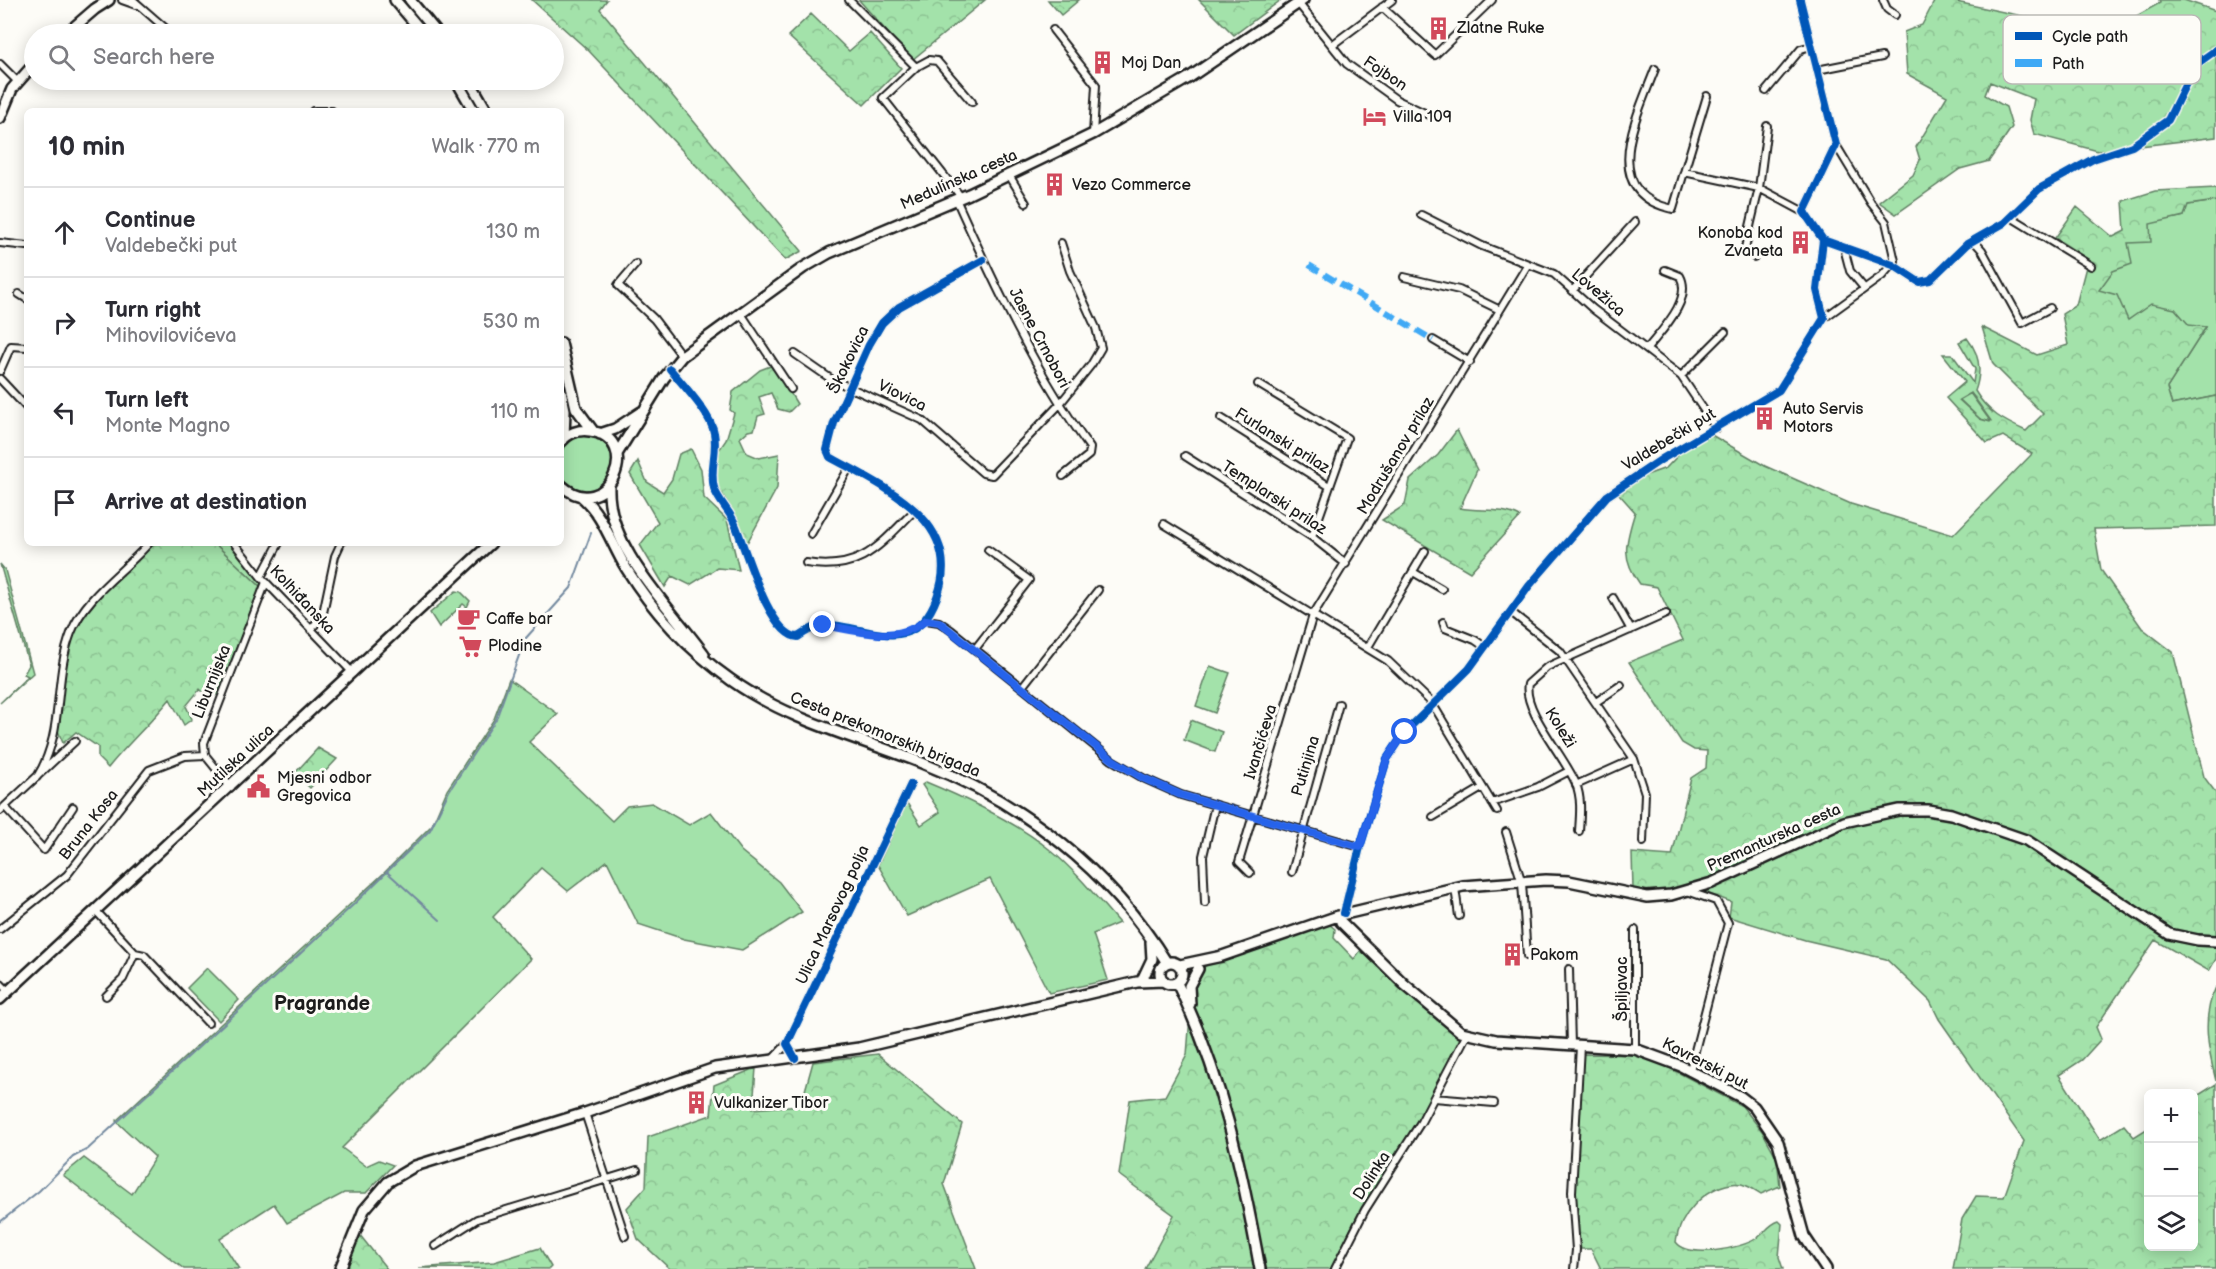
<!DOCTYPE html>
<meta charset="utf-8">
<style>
body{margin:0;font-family:"Balsamiq Sans",sans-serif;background:#f7f7f7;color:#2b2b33}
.controls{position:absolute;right:18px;bottom:18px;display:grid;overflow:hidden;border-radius:9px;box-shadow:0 3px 15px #0003}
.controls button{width:54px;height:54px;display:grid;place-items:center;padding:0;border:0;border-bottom:2px solid #e1e1e2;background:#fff;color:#2b2b33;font:30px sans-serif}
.stop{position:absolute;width:18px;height:18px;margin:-14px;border:4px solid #2563eb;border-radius:50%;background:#fff}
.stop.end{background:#2563eb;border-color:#fff;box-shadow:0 2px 6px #0008}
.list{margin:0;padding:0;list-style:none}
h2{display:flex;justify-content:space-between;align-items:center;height:78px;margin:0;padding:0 24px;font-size:26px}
h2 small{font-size:20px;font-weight:400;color:#7c7c81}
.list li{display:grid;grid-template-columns:39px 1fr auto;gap:18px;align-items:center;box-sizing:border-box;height:90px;padding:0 24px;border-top:2px solid #e1e1e2}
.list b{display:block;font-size:22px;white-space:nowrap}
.list p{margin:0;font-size:20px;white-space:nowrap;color:#7c7c81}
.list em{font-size:20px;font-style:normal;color:#7c7c81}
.icon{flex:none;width:33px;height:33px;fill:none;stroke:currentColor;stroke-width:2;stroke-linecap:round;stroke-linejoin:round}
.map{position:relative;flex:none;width:2216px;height:1269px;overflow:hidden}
.search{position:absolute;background:#fff;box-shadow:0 3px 15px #0003;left:24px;top:24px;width:540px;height:66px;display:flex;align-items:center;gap:15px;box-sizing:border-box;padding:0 21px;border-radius:33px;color:#7c7c81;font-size:22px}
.panel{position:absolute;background:#fff;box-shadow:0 3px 15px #0003;left:24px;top:108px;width:540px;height:438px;border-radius:9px}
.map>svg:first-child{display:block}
</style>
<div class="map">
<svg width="2216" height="1269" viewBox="0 0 2216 1269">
<defs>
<pattern id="forest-crowns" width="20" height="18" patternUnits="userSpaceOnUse" patternTransform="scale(1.5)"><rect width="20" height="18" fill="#a3e2aa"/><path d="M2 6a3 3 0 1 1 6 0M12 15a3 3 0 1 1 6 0" fill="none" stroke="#8cc192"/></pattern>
</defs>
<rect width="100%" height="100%" fill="#fdfcf7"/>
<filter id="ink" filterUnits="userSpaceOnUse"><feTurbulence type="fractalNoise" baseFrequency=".0167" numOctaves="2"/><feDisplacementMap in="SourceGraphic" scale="12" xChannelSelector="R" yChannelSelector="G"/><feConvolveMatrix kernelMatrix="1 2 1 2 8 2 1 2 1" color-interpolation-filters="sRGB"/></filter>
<g filter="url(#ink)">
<path fill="#a3e2aa" stroke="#607f63" stroke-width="1.5" d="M2216 201V396L2171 405 2167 388 2206 327 2189 326 2175 309 2128 320 2099 290C2114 270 2127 234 2151 223 2161 219 2174 219 2184 216L2187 205Z
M1970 393 1991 422 1980 419 1959 399Z
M559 463a27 27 0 1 1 54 0a27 27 0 1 1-54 0Z
M214 543H232L261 577V587Z
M0 564 5 570 33 673 0 703 28 676 24 674 29 665Z
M456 591 461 592 470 601 467 607 463 604 439 627 430 613Z
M1210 666 1230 673 1215 713 1196 706Z
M509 679 558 714 529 742 612 821 627 806 652 803 689 825 711 812 741 851 779 882 802 912 742 950 684 939 638 924 607 861 568 891 541 868 493 917 531 959 342 1148 366 1166 379 1160 393 1165 366 1193H344L287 1223 274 1204 220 1239 239 1269H184L63 1175 84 1158 132 1194 155 1157 116 1121 384 873 432 825 447 790 494 719Z
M1191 720 1222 732 1215 752 1184 740Z
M926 782C967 799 1014 821 1049 849 1075 870 1097 898 1119 923L1093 934 1108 980 1049 993 990 879 907 916 878 865 907 803 921 825 940 812 922 785Z
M207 968 239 1000 219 1021 187 988Z"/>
<path fill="url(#forest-crowns)" stroke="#607f63" stroke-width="1.5" fill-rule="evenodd" d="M532 0H607L600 9 802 251 785 260 589 51Z
M859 0H985L912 60Z
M1048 0H1079L1061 15Z
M1199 0H1281L1234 35Z
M1935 0H1947L2050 22 2088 43 2160 3 2159 0H2184L2216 11V137L2098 151 2034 134 2030 120 2034 99 1990 82 1985 95 2006 107 2012 127 1989 161 1960 169 1896 214 1879 202 1913 175 1920 160 1916 147 1947 96 1907 74 1904 32 1922 25Z
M811 14 849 51 870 33 901 68 864 105 788 36Z
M2216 188V201L2188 205 2184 216 2150 224 2151 242 2128 243 2132 264 2113 271 2099 290 2117 295 2128 320 2151 304 2175 309 2189 325 2206 327 2167 388 2172 405 2216 396V526L2094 529 2101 570 2142 628 2173 652 2204 777 2216 793V959L2209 971 2155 940 2096 1027 2101 1039 2082 1060 2059 1075 2100 1140 2124 1125 2134 1137 2148 1128V1246H2194V1098L2216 1084V1269H1953L1962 1219 1976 1196 2004 1197 2024 1141 1939 1019 1930 1001 1886 959 1805 940 1729 917 1731 902 1691 887 1649 893 1633 889 1632 853 1672 856 1691 778 1706 768 1707 751 1694 750 1682 743 1629 662 1683 640 1657 587 1640 584C1620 557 1626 542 1635 512L1618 493 1641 477 1666 468 1686 447 1708 433 1765 466 1851 504 1953 535 2032 454 2003 436 1987 443 1946 398 1965 382 1943 354H1952L1973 383 1975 369 1959 342 1967 338C1980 354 1982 372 1975 391 1988 413 2004 421 2026 431L2043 414 1993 364 1982 327 2037 355 2068 345 2062 314 2076 305 2088 259 2055 238 2077 207 2113 237 2125 231 2123 201 2155 191ZM1971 393 1991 421 1990 422 1980 419 1959 400Z
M773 365 797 404 789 412 778 409 771 393 759 397 765 414 758 416 754 430 748 431 740 438 747 453 759 458 779 454 777 488 747 543 738 519 717 486 713 468 717 453 726 440 734 413 730 410 733 392 760 370Z
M1457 430 1477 470 1460 508C1481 512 1502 507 1520 517L1470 572 1382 520 1405 505 1410 480 1438 455Z
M691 449 701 469 704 498 727 520 739 570 717 568 690 585 672 576 665 587 640 545 658 522 630 474 638 461 647 482 663 492 672 479 679 454Z
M149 543H214L261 587 218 694 209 698 200 689 186 706 192 719 184 725 170 699C150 724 128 743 108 768L98 758V747L76 732 63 743 56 726 65 654 81 613Z
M318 748 337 759 310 788 295 773Z
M1329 924 1335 929 1334 938 1354 959 1361 950 1462 1039 1415 1126 1361 1208 1331 1269H1145L1174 1215 1119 1175 1130 1100 1165 1096 1187 1055 1192 991 1205 966Z
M2216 987V1081C2208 1050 2201 1017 2216 987Z
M878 1054 962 1124 944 1184 976 1269H670L638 1239 627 1208 646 1187 648 1137 711 1115 714 1085 756 1068 753 1109 801 1105 813 1062Z
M1583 1054 1645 1055 1742 1106 1762 1131 1777 1158 1780 1186 1761 1194C1752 1188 1743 1182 1731 1184 1704 1188 1679 1216 1676 1242 1689 1259 1741 1249 1757 1238 1765 1233 1769 1224 1779 1221L1782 1224 1779 1257 1783 1269H1601L1591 1249H1581L1574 1216Z
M355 1229 387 1269H340Z
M540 1248 551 1267 549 1269 419 1268 494 1262Z"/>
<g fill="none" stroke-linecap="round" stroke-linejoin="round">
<path stroke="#73899f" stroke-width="2" d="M387 872 440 920
M0 1222 39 1191 73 1157 88 1149 353 905 430 830 449 791 496 719 525 639 571 588 591 533"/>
<defs>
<path id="minor" d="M122 0 136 5
M133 0 172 34
M849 0 916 67
M1883 0 1887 9 1895 15
M1298 3 1347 64 1397 100 1431 116
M1382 7 1435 55 1492 0
M1053 30 1096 85 1093 134
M225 34 232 31 241 34
M1332 45 1392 0
M0 64 18 82
M1655 69C1637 116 1597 193 1673 209L1707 96
M1817 70 1882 57
M1766 91 1801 49 1811 46
M313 111H332
M1684 172 1759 188 1804 212
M1009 175 1026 203
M961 197 883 98 916 67 929 60 937 61 972 102
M956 199C995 286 1035 371 1090 448L1089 455 1063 476
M1421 215 1482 246 1554 274 1593 309 1681 376 1716 428
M2011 217 2091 266
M1823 240 1893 265 1919 282 1930 280 1967 244 2004 223 2039 189 2093 159 2132 146 2168 120 2195 65 2216 50
M1974 241 1982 250 2022 323 2050 308
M0 243 27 246
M1844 248 1850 271 1864 288
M1754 257 1745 248 1759 188 1767 126
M636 264 618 285 654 319 682 356
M1404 277 1459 290 1500 310 1528 264
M1573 290 1635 222
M19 294 27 299
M740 312 791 389
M1824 318 1882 276 1895 261 1886 222 1871 203 1836 145
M1433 340 1470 362
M1647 349C1661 331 1693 300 1680 276L1665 270
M795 354 831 379 922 420 983 473 992 475 1059 405 1091 365 1101 348 1096 328 1070 271 1061 243
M670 369C683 385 711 414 714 433 718 452 709 469 714 488 718 501 730 511 735 524 745 547 769 636 798 637 804 633 811 628 818 626 839 620 878 640 905 633 922 628 931 613 937 597 966 521 882 486 830 457L827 450 834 423 869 345 882 323 899 307 983 260
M0 371 11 346 27 347
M1681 376 1725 332
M0 379 27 408
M1258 384 1347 438 1312 537
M1221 418 1329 486
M1185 456 1312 537 1346 564
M1164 524 1388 661 1432 703 1497 811
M811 534 849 468
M234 543 261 577 353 673
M806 563C861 572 879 546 915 510
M1413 572 1442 589
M261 577 279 543
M1613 598 1631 630
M1511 612 1560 651 1634 759 1645 793 1643 842
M926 620 939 622 951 630 1112 760 1143 778 1181 795 1360 847
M1443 622 1445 628 1475 640 1485 647
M311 630 323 613 335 556 341 543
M1368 647 1425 551
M975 649 1029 580 988 550
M1022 687 1098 590
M1596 702 1621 685
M37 777C65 733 53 680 71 633 85 596 124 572 149 543
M1576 785 1634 759
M231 787 205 755 204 743 266 582
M1492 803 1538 787 1569 771
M5 807 44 850 73 807
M0 811 75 741
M1433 817 1482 788
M1579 831C1580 816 1582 799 1576 784 1566 758 1522 710 1528 684L1547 667 1666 614
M1506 832 1522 883 1527 956
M1292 872 1339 704
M1250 873 1239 862 1313 615 1500 310
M1455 888 1459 916
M1687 891 1716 901 1728 923 1690 1070
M1205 903 1203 856 1215 805
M96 911 135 953 123 979 106 996
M1344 913 1360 847 1387 759 1405 732 1469 669 1529 586 1607 496 1662 459 1779 390 1824 318 1817 290 1823 240 1804 212 1836 145 1800 0
M0 929 67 875 149 770 185 756 205 755
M135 953 144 955 208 1023
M1569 969 1571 1045
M0 983 8 991
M1635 1049V930
M795 1058 787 1044 911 784
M771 1061 787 1044
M1434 1098 1494 1103
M585 1113 625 1236
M435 1246 477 1219 637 1170
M1335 1269 1365 1210 1421 1122 1467 1034
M1574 1269 1576 1250 1572 1192 1580 1046"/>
<path id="secondary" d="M395 0 424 34
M410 0 438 34
M66 34 95 9 109 0
M456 80 474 111
M469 80 487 111
M0 118 12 89 34 64
M561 343 576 408 593 431
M561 391 565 410 564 438
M600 434 615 429 641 412
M561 442C568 433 579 429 590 431 645 438 608 527 561 485
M617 454 664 378 682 356 803 268 829 253 969 194 1093 134 1190 77 1303 0
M609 486C606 547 670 607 704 654
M581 496C603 515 611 543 626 568 653 612 689 650 731 680 789 721 857 737 922 763 1022 802 1110 870 1167 963
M1345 914 1463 886 1546 880 1569 881 1647 897 1671 895 1712 883 1844 822 1899 810H1928L1951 814 2026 840 2169 934 2198 940 2216 941
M1341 922 1404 984 1461 1032 1496 1040 1635 1049 1681 1066 1741 1097 1754 1107 1778 1142 1804 1236 1826 1269
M1160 973a11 11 0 1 1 22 0a11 11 0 1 1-22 0Z
M1180 965 1222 956 1338 916
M1143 978 1152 959 1151 942
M1177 983C1222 1074 1242 1170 1260 1269
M0 999 491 543
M1190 1004 1189 986 1198 969
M340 1269 364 1210 388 1182 415 1166 585 1113 715 1068 859 1048 1137 982 1164 981"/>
</defs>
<use href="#minor" stroke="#1c1c1c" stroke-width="10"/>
<use href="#secondary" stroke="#1c1c1c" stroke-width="14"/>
<use href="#minor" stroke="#fdfcf7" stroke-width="6"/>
<use href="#secondary" stroke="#fdfcf7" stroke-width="9"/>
<path stroke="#3fa9f5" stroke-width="6" stroke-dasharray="12 6" stroke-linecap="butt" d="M1309 265 1433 340"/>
<defs>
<path id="cycleway" d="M1823 240 1893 265 1919 282 1930 280 1967 244 2004 223 2039 189 2093 159 2132 146 2168 120 2195 65 2216 50
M670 369C683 385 711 414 714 433 718 452 709 469 714 488 718 501 730 511 735 524 745 547 769 636 798 637 804 633 811 628 818 626 839 620 878 640 905 633 922 628 931 613 937 597 966 521 882 486 830 457L827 450 834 423 869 345 882 323 899 307 983 260
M1344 913 1360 847 1387 759 1405 732 1469 669 1529 586 1607 496 1662 459 1779 390 1824 318 1817 290 1823 240 1804 212 1836 145 1800 0
M795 1058 787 1044 911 784"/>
</defs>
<use href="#cycleway" stroke="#fdfcf7" stroke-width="11"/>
<use href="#cycleway" stroke="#0057b8" stroke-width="8"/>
</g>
</g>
<g fill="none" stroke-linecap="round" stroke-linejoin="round" filter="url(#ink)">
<path stroke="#2563eb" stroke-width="8" d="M823 625C858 630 896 645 926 620L939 622 1113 760 1143 778 1181 795 1360 847 1387 759 1405 732"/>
</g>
<defs>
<symbol id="building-bare" viewBox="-9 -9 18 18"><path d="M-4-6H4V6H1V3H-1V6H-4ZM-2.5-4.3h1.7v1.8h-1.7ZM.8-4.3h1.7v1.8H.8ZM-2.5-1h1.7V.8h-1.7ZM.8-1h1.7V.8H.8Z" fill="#d1495b" stroke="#fdfcf7" stroke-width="2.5" paint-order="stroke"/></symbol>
<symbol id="hotel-bare" viewBox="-9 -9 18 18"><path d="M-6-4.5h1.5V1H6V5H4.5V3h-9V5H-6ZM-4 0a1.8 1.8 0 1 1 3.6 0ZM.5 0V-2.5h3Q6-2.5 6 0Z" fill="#d1495b" stroke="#fdfcf7" stroke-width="2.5" paint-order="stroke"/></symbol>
<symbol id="cafe-bare" viewBox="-9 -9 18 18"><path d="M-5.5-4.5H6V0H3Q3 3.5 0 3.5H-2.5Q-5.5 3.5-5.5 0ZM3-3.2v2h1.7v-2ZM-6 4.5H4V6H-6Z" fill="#d1495b" stroke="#fdfcf7" stroke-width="2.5" paint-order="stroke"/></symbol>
<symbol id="supermarket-bare" viewBox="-9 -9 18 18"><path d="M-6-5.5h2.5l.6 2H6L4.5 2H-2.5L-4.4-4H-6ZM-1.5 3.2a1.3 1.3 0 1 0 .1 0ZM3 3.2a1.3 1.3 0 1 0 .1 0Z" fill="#d1495b" stroke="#fdfcf7" stroke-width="2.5" paint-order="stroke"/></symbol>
<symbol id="civic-bare" viewBox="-9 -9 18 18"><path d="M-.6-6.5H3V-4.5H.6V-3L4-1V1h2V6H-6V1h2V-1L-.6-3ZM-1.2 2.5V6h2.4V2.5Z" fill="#d1495b" stroke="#fdfcf7" stroke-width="2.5" paint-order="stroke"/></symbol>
</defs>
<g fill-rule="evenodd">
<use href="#building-bare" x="1422" y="12" width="33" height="33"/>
<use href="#building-bare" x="1086" y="46" width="33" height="33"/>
<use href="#hotel-bare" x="1358" y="100" width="33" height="33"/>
<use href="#building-bare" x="1038" y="168" width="33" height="33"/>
<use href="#building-bare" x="1784" y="226" width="33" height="33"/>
<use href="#building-bare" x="1748" y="402" width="33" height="33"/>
<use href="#cafe-bare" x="452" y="602" width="33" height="33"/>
<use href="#supermarket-bare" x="454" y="630" width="33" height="33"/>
<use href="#civic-bare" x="242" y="770" width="33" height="33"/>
<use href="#building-bare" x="1496" y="938" width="33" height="33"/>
<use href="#building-bare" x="680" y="1086" width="33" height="33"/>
</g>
<g text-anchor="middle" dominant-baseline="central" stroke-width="6" stroke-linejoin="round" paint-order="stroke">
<g font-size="16" fill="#1c1c1c" stroke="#fdfcf7" text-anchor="start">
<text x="1457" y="28">Zlatne Ruke</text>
<text x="1121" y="63">Moj Dan</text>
<text x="1393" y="117">Villa 109</text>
<text x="1072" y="185">Vezo Commerce</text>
<text x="1783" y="233" text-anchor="end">Konoba kod<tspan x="1783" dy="18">Zvaneta</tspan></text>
<text x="1783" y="409">Auto Servis<tspan x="1783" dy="18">Motors</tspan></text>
<text x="486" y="619">Caffe bar</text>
<text x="488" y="646">Plodine</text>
<text x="277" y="778">Mjesni odbor<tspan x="277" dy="18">Gregovica</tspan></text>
<text x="1530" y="955">Pakom</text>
<text x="714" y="1103">Vulkanizer Tibor</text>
</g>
<g font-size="16" fill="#1c1c1c" stroke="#fdfcf7">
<text transform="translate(1385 74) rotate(34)">Fojbon</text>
<text transform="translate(959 180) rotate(-24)">Medulinska cesta</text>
<text transform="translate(1598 293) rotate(40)">Lovežica</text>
<text transform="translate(1039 338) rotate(62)">Jasne Crnobori</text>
<text transform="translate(849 360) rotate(-64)">Škokovica</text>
<text transform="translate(902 396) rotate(26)">Viovica</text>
<text transform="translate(1669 440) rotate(-31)">Valdebečki put</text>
<text transform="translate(1282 441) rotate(32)">Furlanski prilaz</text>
<text transform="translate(1396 456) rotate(-59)">Modrušanov prilaz</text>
<text transform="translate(1274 498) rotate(33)">Templarski prilaz</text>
<text transform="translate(302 600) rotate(47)">Kolhiđanska</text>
<text transform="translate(212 682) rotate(-68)">Liburnijska</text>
<text transform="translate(1560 728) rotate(58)">Koleži</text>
<text transform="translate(885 735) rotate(22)">Cesta prekomorskih brigada</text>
<text transform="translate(1261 742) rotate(-73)">Ivančićeva</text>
<text transform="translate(236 761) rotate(-43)">Mutilska ulica</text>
<text transform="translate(1306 766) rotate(-73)">Putinjina</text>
<text transform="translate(89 825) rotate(-52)">Bruna Kosa</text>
<text transform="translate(1774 838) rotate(-24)">Premanturska cesta</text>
<text transform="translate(833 915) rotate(-65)">Ulica Marsovog polja</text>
<text transform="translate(1622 989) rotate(-90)">Špiljavac</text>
<text transform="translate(1705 1064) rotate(27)">Kavrerski put</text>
<text transform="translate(1372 1176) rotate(-57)">Dolinka</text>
</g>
<g font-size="20" font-weight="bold" fill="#1c1c1c" stroke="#fdfcf7">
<text x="322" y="1004">Pragrande</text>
</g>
</g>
<rect x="2003" y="15" width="198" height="69" rx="9" fill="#fdfcf7" stroke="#bab9b5" stroke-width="1.5"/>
<rect x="2015" y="32" width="27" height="8" fill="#0057b8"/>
<rect x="2015" y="59" width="27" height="8" fill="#3fa9f5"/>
<g font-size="16" fill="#1c1c1c">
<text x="2052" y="42">Cycle path</text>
<text x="2052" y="69">Path</text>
</g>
</svg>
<div class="controls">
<button>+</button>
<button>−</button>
<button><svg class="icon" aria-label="layers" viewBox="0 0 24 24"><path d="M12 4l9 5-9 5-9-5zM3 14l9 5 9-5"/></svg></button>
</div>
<div class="stop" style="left:1405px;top:732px"></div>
<div class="stop end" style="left:823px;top:625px"></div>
<div class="search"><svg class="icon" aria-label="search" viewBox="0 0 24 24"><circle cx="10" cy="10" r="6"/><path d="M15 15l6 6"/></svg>Search here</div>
<section class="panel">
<h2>10 min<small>Walk · 770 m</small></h2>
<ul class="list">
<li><svg class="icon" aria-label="ahead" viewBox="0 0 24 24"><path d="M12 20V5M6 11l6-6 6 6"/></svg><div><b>Continue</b><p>Valdebečki put</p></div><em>130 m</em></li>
<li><svg class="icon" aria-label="right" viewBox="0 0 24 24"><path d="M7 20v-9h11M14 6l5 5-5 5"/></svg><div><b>Turn right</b><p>Mihovilovićeva</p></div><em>530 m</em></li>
<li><svg class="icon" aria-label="left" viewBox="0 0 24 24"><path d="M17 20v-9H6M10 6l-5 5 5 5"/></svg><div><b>Turn left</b><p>Monte Magno</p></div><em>110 m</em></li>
<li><svg class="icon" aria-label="arrive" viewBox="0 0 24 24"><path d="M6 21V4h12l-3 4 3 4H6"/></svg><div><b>Arrive at destination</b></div></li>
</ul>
</section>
</div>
